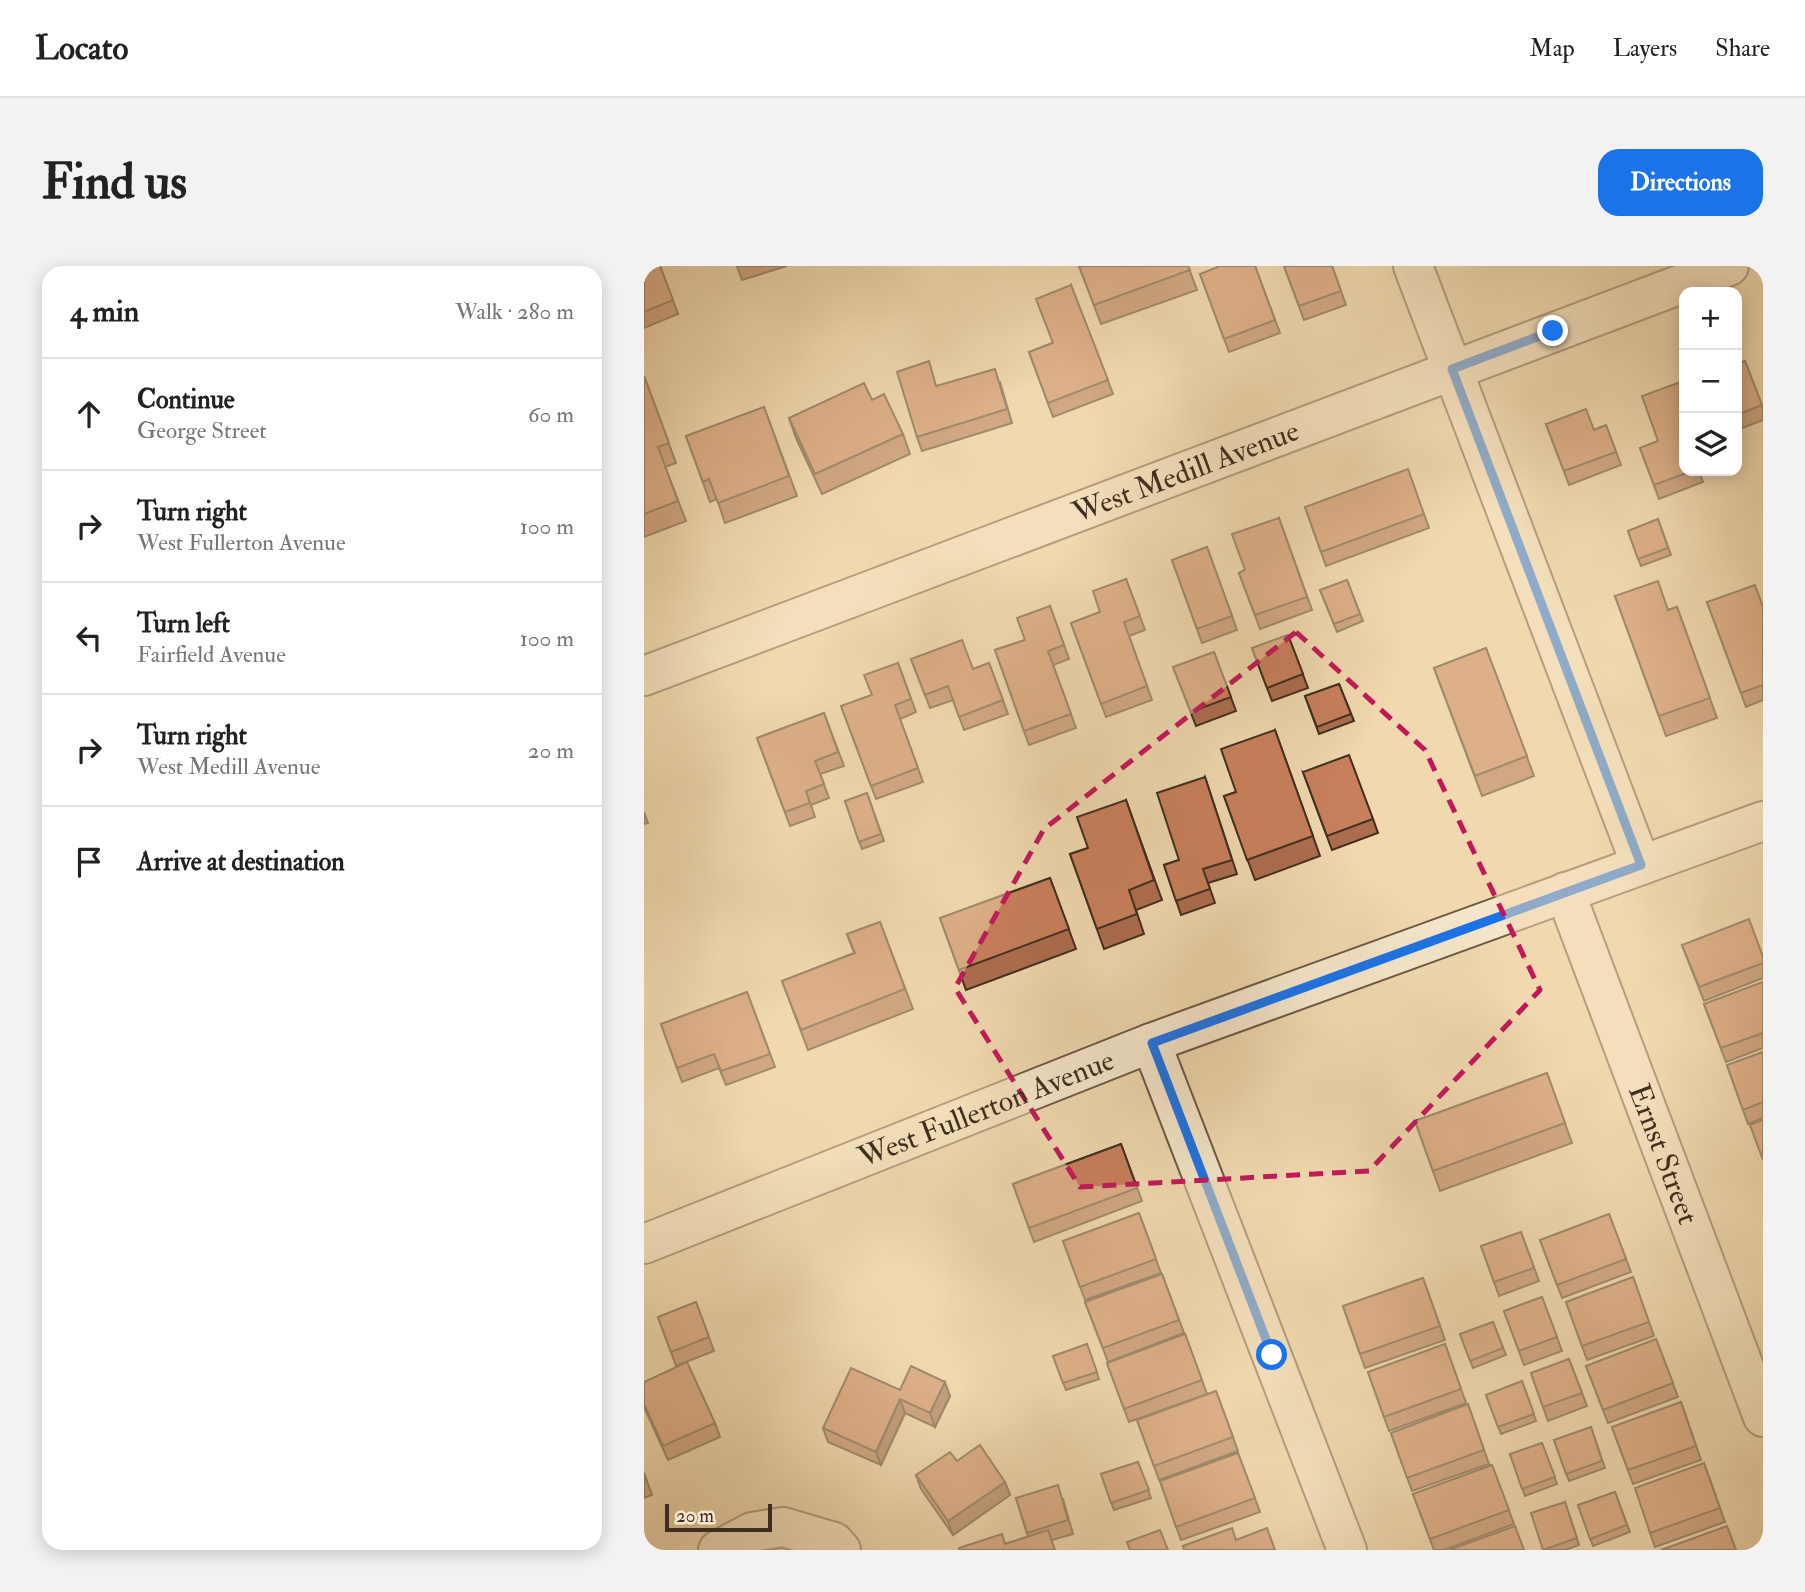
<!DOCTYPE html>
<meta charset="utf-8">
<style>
body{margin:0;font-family:"IM FELL Double Pica",serif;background:#f2f2f2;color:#222}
.controls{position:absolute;right:21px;top:21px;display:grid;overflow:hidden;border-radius:14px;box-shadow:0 4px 18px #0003}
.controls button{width:63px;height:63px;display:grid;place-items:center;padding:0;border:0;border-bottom:2px solid #e0e0e0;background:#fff;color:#222;font:35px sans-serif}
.scale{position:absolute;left:21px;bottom:18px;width:107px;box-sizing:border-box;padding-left:7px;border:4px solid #3f2e20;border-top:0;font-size:19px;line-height:24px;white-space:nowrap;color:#3f2e20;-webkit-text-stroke:5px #f5e6cb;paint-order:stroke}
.stop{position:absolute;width:21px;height:21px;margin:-16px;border:5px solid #1a73e8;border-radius:50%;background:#fff}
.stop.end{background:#1a73e8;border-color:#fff;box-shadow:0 2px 7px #0008}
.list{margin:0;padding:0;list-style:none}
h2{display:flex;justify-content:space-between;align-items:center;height:91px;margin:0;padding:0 28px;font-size:30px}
h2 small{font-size:23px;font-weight:400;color:#767676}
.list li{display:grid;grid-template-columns:46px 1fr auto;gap:21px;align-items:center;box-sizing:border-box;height:112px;padding:0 28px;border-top:2px solid #e0e0e0}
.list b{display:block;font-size:26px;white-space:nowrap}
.list p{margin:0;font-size:23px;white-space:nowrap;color:#767676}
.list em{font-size:23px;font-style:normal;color:#767676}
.icon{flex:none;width:38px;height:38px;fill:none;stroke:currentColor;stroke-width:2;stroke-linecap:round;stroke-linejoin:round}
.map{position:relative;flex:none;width:1119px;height:1284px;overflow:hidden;border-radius:21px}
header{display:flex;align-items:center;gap:42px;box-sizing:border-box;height:98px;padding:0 35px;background:#fff;border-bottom:2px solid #e0e0e0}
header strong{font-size:33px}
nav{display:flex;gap:38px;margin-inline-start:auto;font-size:24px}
.intro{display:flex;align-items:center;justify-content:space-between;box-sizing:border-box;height:168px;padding:0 42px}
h1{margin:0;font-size:49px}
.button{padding:18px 32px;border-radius:21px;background:#1a73e8;color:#fff;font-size:24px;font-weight:700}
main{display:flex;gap:42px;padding:0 42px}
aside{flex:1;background:#fff;border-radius:21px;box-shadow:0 4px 18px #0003}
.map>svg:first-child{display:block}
</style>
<header>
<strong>Locato</strong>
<nav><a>Map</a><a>Layers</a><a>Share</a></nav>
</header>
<div class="intro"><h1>Find us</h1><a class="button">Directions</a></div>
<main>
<aside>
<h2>4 min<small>Walk · 280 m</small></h2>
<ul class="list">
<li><svg class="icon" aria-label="ahead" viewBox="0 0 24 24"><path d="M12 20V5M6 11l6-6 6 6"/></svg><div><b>Continue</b><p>George Street</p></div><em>60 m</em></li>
<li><svg class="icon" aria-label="right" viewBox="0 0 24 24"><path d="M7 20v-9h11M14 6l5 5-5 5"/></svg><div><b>Turn right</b><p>West Fullerton Avenue</p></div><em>100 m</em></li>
<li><svg class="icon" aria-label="left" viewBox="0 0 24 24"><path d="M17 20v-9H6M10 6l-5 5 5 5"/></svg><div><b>Turn left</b><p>Fairfield Avenue</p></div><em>100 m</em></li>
<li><svg class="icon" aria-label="right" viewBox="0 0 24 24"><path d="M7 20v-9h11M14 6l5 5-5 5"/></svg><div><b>Turn right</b><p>West Medill Avenue</p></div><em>20 m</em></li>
<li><svg class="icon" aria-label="arrive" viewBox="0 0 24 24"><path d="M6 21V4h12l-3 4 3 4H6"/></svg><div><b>Arrive at destination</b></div></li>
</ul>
</aside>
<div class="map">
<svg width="1119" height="1284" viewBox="0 0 1119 1284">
<rect width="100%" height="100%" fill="#f0d8af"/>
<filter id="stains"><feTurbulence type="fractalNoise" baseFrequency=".00286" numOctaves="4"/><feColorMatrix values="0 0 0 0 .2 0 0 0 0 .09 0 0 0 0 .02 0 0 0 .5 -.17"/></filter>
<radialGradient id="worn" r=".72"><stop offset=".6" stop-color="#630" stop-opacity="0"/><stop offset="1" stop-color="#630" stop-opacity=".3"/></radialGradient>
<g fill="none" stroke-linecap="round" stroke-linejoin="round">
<defs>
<g id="minor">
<path d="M769 0 997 599"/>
<path id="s1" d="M0 410 1085 0"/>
<path id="s2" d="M921 626 1119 1151"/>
<path d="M507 777 703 1284"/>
<path id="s3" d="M0 978 507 777 1119 555"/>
<path d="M74 1284 108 1266 139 1261 190 1276 197 1284"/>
</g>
</defs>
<use href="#minor" stroke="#6b5844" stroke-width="42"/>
<use href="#minor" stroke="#f5e6cb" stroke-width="38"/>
</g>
<path fill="#ac6d4f" stroke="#3f2e20" stroke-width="2" d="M0 0H16L34 48 0 62Z
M93 0H143L98 14Z
M435 0H544L553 24 457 58Z
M611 0 636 67 585 86 556 8Z
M640 0H688L702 39 660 54Z
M427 19 469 128 409 151 385 86 408 77Z
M1101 95 1119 143V154L1093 164V98Z
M0 110 32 197 21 201 42 255 0 271Z
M356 116 368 157 278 185 273 171 293 120Z
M228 134 259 168 266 188 178 228 152 172 145 152Z
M120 141 153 230 81 257 73 233 66 236 42 170Z
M902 158 950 164 962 159 977 199 925 219Z
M1014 175 1040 205H1055L1059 216 1015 233 996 182Z
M661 241 780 248 785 262 682 300Z
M635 252 668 344 616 363 595 307 601 304Z
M1014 253 1027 289 997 300 984 265Z
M563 281 593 364 558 377 528 294Z
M482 313 501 364 485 370 508 434 462 451 427 357 456 346Z
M703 314 719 355 693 366 676 324Z
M971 330 1024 344 1033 341 1073 452 1022 470Z
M1063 336 1119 341V434L1102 441Z
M406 340 425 393 409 399 432 462 385 479 351 384 381 374Z
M644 369 664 422 628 435 608 382Z
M842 382 890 510 838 530 790 402Z
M570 386 592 445 552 460 529 401Z
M267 393 329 403 345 397 364 448 320 464 309 434 286 442Z
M254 397 272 446 256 453 279 516 232 533 197 440 228 429Z
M695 418 710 455 675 468 661 430Z
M180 447 200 500 176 508 185 532 167 539 171 551 146 560 113 472Z
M631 464 676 590 611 614 580 530 592 526Z
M659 506 729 553 734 567 688 584Z
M561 511 593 608 564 617 571 637 537 649 520 599 535 594Z
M223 527 240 575 218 583 201 535Z
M482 534 518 634 492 644 500 668 460 683 426 588 444 582Z
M0 546 4 557 0 558Z
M406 612 432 683 322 724 296 652Z
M236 656 269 743 164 784 138 715 210 687 203 668Z
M1038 679 1119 691V712L1060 735Z
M1119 716V782L1082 796 1060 738Z
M103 726 131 801 82 819 75 802 38 816 17 758Z
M1119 786V852L1104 858 1083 799Z
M903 807 928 877 796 925 771 855Z
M477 878 498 935 390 976 369 918Z
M495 947 517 1007 441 1034 419 975Z
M965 948 987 1006 918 1032 896 974Z
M877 966 895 1015 855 1030 837 980Z
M518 1008 540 1067 464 1096 441 1036Z
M989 1011 1010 1070 943 1094 922 1036Z
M779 1012 801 1074 721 1102 699 1040Z
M898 1031 918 1085 880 1099 860 1045Z
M52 1036 70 1085 32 1100 14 1051Z
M849 1056 862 1089 829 1102 816 1068Z
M541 1068 563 1128 485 1156 463 1097Z
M1012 1073 1034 1131 964 1157 942 1100Z
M443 1078 455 1113 422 1124 409 1090Z
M801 1078 822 1137 745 1165 724 1106Z
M925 1093 943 1140 904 1155 887 1107Z
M878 1115 892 1155 857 1168 842 1129Z
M0 1116 71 1157 76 1171 24 1194 0 1141Z
M256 1124 306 1130 291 1161 261 1147 237 1199 184 1176 179 1162Z
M572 1125 594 1185 515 1214 493 1154Z
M1037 1136 1057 1194 989 1218 968 1161Z
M824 1138 845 1198 768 1225 747 1167Z
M947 1161 961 1202 925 1215 910 1174Z
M898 1177 913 1218 881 1230 866 1188Z
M594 1187 616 1246 537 1274 516 1215Z
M313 1195 361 1216 366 1229 309 1269 277 1223 272 1209Z
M494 1196 507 1232 470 1244 457 1208Z
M1060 1197 1081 1256 1011 1281 1006 1267Z
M848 1199 870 1258 800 1284H790L769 1228Z
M0 1207 8 1229 0 1232Z
M971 1226 986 1266 949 1280 934 1239Z
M372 1232 419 1233 429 1268 408 1274 315 1284 361 1278 384 1271Z
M921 1236 935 1279 921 1284H899Z"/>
<path fill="#8c5940" stroke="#3f2e20" stroke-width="2" d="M301 1116 306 1130 291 1161 286 1147Z
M256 1133 261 1147 237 1199 232 1186Z
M361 1216 366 1229 309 1269 304 1255Z"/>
<path fill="#c87f5c" stroke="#3f2e20" stroke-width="2" d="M0 0H16L29 34 0 46Z
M435 0H544L546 4 450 39Z
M576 0H611L631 54 580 73 556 8Z
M640 0H688L697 25 655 40Z
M427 19 464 114 404 137 385 86 409 77 392 33Z
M285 95 292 120 351 103 363 143 273 171 253 106Z
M1101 95 1118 139 1093 149V98Z
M0 110 25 177 14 181 34 235 0 248Z
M1039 115 1040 119V205H1048L1010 219 996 182 1014 175 998 130Z
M220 117 228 134 240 128 259 168 171 208 145 152Z
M120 141 145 210 74 237 65 213 59 216 42 170Z
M942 143 950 164 962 159 972 186 920 205 902 158Z
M764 203 780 248 677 286 661 241Z
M635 252 663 331 611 349 595 307 601 304 588 268Z
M1014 253 1024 282 994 293 984 265Z
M563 281 588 350 553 363 528 294Z
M482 313 496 350 480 356 503 420 457 438 427 357 456 346 449 325Z
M703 314 716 348 690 358 676 324Z
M1014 315 1024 344 1033 341 1066 432 1015 450 971 330Z
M1111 319 1119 341V419L1097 427 1063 336Z
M406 340 420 379 404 385 427 448 380 465 351 384 381 374 373 352Z
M644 369 659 408 623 422 608 382Z
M318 374 329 403 345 397 359 434 315 451 304 420 281 429 267 393Z
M842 382 883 490 831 510 790 402Z
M570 386 587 431 547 446 529 401Z
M254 397 267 433 251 439 274 502 227 520 197 440 228 429 220 409Z
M695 418 707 448 673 461 661 430Z
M180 447 194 486 171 495 180 518 162 525 166 537 141 546 113 472Z
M631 464 669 570 603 594 580 530 592 526 577 483Z
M705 489 729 553 683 570 659 506Z
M561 511 588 594 559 603 566 623 532 635 520 599 535 594 513 527Z
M223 527 237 568 215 576 201 535Z
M482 534 510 614 485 624 493 648 453 663 426 588 444 582 433 551Z
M406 612 425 663 315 704 296 652Z
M1105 653 1119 691V697L1055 721 1038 679Z
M236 656 261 723 157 764 138 715 211 687 203 668Z
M1119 716V767L1077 782 1060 738Z
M103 726 126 788 77 805 70 788 33 802 17 758Z
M1119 786V836L1099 844 1083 799Z
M903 807 921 857 789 905 771 855Z
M1119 854V894L1106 859Z
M477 878 493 922 385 962 369 918Z
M495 947 512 993 436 1021 419 975Z
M965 948 982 993 913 1019 896 974Z
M877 966 890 1002 850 1016 837 980Z
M518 1008 535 1054 459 1082 441 1036Z
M989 1011 1005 1056 938 1080 922 1036Z
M779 1012 796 1060 716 1088 699 1040Z
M898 1031 913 1071 875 1085 860 1045Z
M52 1036 65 1071 27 1086 14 1051Z
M849 1056 859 1082 826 1095 816 1068Z
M541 1068 558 1114 480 1143 463 1097Z
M1012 1073 1029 1117 959 1144 942 1100Z
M443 1078 453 1106 419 1117 409 1090Z
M801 1078 817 1123 740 1151 724 1106Z
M925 1093 938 1127 899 1141 887 1107Z
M43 1096 71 1157 19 1180 0 1138V1116Z
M267 1100 301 1116 286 1147 256 1133 232 1186 179 1162 207 1102 256 1124Z
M878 1115 890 1148 854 1161 842 1129Z
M572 1125 589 1171 510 1200 493 1154Z
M1037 1136 1052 1180 984 1204 968 1161Z
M824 1138 840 1184 763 1212 747 1167Z
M947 1161 958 1195 922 1208 910 1174Z
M898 1177 911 1211 878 1223 866 1188Z
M336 1179 361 1216 304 1255 272 1209 306 1186 313 1195Z
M594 1187 611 1232 532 1261 516 1215Z
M494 1196 505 1224 467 1237 457 1208Z
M1060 1197 1076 1242 1006 1267 991 1222Z
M848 1199 865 1244 786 1273 769 1228Z
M0 1207 3 1215 0 1217Z
M414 1219 424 1254 383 1267 372 1232Z
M971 1226 983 1259 946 1273 934 1239Z
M921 1236 933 1272 899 1284 887 1247Z
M871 1260 880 1284H805Z
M1083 1260 1092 1284H1017Z
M588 1262 592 1274 623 1262 631 1284H540L539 1280Z
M404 1264 411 1284H315V1282L358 1268 361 1278Z
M516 1264 524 1284H486L483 1276Z"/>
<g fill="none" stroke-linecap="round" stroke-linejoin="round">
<path stroke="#1a73e8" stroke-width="9" d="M628 1089 508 777 997 599 808 103 909 65"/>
</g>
<path d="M0 0H1119V1284H0ZM652 366 781 484 896 724 725 905 436 921 311 722 400 563Z" fill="#f0d8af" fill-opacity=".55" fill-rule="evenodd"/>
<path fill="none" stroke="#c2185b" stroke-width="5" stroke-dasharray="14 9" stroke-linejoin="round" d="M652 366 781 484 896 724 725 905 436 921 311 722 400 563Z"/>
<g text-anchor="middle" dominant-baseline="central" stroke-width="5" stroke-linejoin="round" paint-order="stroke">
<g font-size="30" fill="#3f2e20" stroke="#f5e6cb">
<text stroke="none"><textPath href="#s1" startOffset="579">West Medill Avenue</textPath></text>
<text stroke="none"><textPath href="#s3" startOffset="368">West Fullerton Avenue</textPath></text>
<text stroke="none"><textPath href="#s2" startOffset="280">Ernst Street</textPath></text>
</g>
</g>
<rect width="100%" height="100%" filter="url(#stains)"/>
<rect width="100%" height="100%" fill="url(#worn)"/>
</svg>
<div class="controls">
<button>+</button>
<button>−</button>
<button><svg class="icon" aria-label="layers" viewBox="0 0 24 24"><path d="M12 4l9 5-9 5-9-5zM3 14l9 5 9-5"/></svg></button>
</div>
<div class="scale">20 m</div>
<div class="stop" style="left:628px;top:1089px"></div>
<div class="stop end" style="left:909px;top:65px"></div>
</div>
</main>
